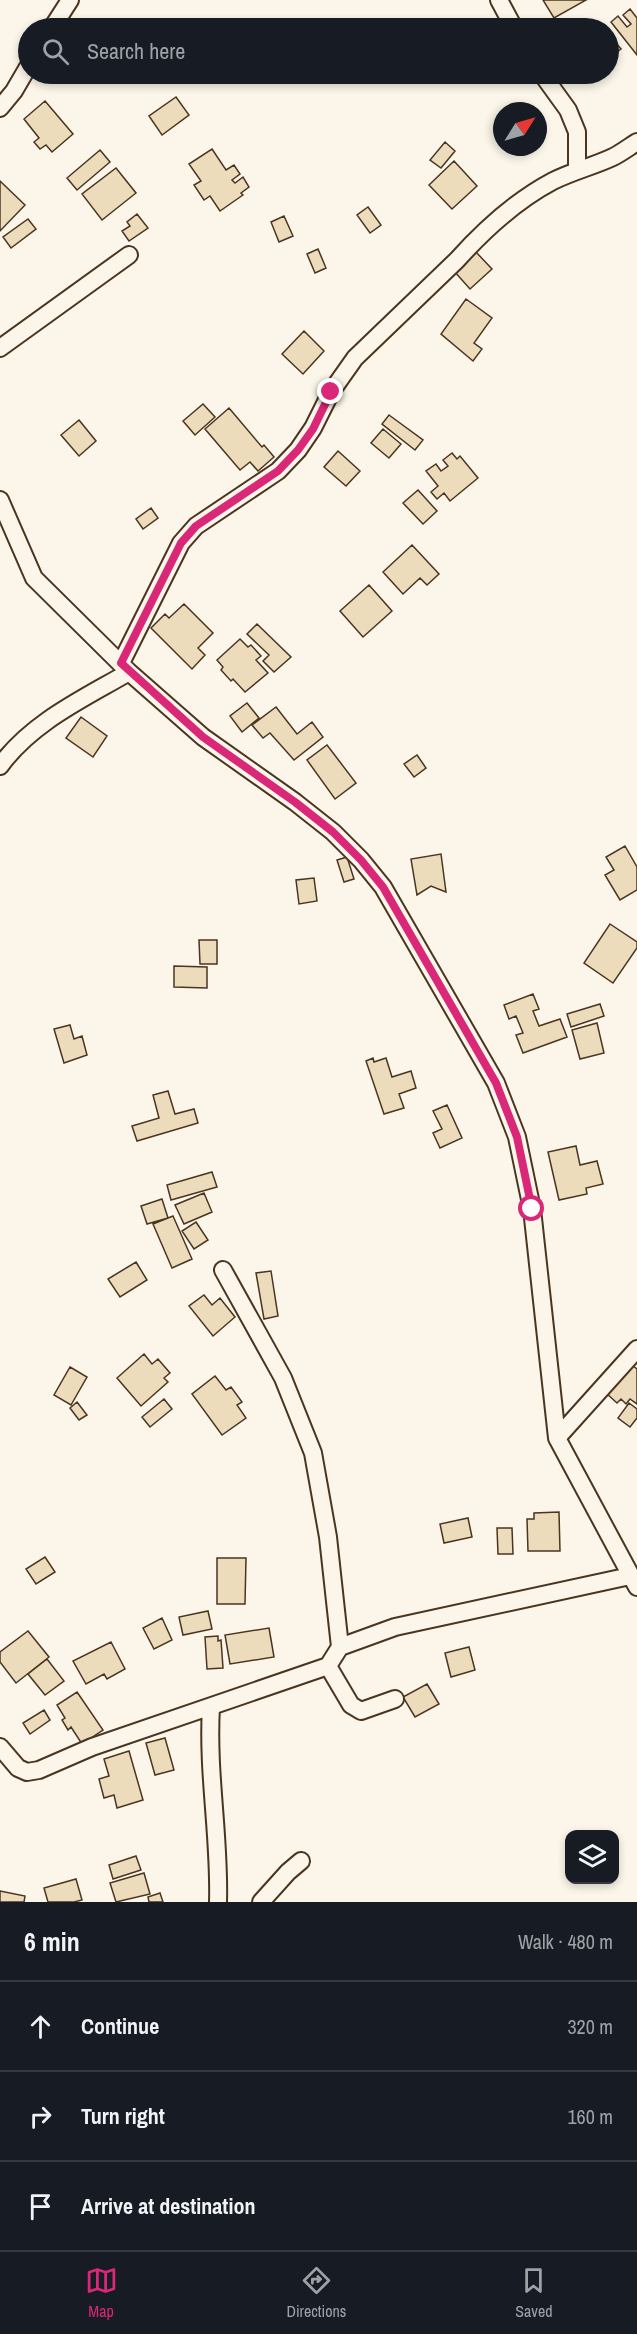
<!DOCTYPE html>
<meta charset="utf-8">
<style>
body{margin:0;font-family:"Archivo Narrow",sans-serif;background:#242831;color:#f1f3f6}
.controls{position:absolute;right:18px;bottom:18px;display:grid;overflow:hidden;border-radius:12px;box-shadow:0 3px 9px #0003}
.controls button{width:54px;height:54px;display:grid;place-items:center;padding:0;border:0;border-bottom:2px solid #363941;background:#171b24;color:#f1f3f6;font:30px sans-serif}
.compass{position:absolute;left:493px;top:102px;width:54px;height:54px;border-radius:50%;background:#171b24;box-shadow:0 3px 9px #0003;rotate:53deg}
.stop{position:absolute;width:18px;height:18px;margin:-14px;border:4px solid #db2777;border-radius:50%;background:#fff}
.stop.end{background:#db2777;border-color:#fff;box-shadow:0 2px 6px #0008}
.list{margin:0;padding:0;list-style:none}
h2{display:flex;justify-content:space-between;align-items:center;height:78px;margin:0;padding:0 24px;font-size:26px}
h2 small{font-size:20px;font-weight:400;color:#9ea1a6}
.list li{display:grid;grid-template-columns:39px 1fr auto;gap:18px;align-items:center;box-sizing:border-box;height:90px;padding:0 24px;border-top:2px solid #363941}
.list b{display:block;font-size:22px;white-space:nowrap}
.list em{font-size:20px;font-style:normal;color:#9ea1a6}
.icon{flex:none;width:33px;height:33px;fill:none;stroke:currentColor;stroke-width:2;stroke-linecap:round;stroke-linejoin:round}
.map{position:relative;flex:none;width:637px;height:1902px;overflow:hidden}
.search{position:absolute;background:#171b24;box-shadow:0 3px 9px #0003;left:18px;right:18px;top:18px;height:66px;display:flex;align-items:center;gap:15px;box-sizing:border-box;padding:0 21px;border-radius:33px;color:#9ea1a6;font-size:22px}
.sheet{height:348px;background:#171b24}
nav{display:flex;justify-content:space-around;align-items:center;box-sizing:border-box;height:84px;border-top:2px solid #363941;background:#171b24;font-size:16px;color:#9ea1a6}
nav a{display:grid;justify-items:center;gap:3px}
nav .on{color:#db2777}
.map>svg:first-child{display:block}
</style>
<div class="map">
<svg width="637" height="1902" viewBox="0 0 637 1902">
<rect width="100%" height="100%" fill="#fbf6e9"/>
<path fill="#ecdcbc" stroke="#4a3520" stroke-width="1.5" d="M543 0H586L554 18Z
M630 9 637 18V55L611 22 618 16 627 27 631 24 623 15Z
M272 21 276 28H257Z
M608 34 621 49 608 59Z
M176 97 189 115 162 135 149 116Z
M45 101 73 134 52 152 46 145 40 149 34 142 39 138 24 119Z
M445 142 455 151 441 168 430 160Z
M212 149 226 170 234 165 240 174 232 180 235 183 243 177 249 187 241 193 243 195 220 211 210 196 204 200 194 185 201 181 189 164Z
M100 150 110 162 77 190 67 178Z
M454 161 477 186 452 209 429 185Z
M116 168 136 193 102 220 82 194Z
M0 181 25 205 0 231Z
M368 207 381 225 370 233 357 215Z
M137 214 148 228 129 241 122 231 130 226 127 222Z
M284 216 293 236 279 242 271 222Z
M28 219 36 229 11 248 3 237Z
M318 249 326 268 315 273 307 254Z
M475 251 492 269 470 289 454 271Z
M466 299 492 318 474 343 482 349 473 361 441 334Z
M304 331 324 351 303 374 282 354Z
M203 404 215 417 195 435 183 421Z
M229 408 262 447 264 445 274 457 258 471 250 462 240 470 205 429Z
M389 415 423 440 415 450 382 424Z
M79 420 96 441 79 456 61 435Z
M383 429 401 444 389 458 371 443Z
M338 451 360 471 346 486 324 467Z
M452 453 457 459 460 456 478 478 450 501 444 493 437 499 431 492 438 486 426 471 436 464 441 471 448 466 443 460Z
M418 490 437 511 423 524 403 503Z
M151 508 158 518 143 529 136 519Z
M412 545 439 574 427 585 420 578 403 594 383 572Z
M369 585 392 611 363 637 340 611Z
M184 604 213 633 198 648 205 655 192 669 151 628 165 614 169 618Z
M257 624 291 657 274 672 263 661 269 655 247 634Z
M240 639 248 647 251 645 261 656 256 660 268 673 245 692 233 679 231 681 221 670 223 667 217 660Z
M247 703 259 718 242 732 230 716Z
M276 707 297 734 312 722 323 737 294 760 270 733 263 738 252 725Z
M81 717 107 736 93 757 66 738Z
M327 745 356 783 335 799 307 760Z
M417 755 426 768 414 777 404 764Z
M625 846 637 867V890L620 900 605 875 614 870 606 857Z
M441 854 446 892 431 886 417 895 411 859Z
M347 857 354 879 344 882 337 860Z
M314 878 317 901 299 904 296 880Z
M610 924 637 942V948L613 983 584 963Z
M199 940H217V964H200Z
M174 966 207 967V988L174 987Z
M533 994 539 1009 533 1011 539 1026 560 1019 567 1037 523 1053 516 1035 523 1033 516 1016 509 1019 504 1005Z
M600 1004 604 1016 571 1027 567 1014Z
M597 1023 604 1053 580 1059 572 1030Z
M70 1025 74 1039 82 1036 87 1055 64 1063 54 1029Z
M373 1058 374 1062 386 1058 392 1077 411 1071 416 1088 399 1094 404 1108 384 1114 366 1061Z
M168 1091 175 1114 194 1109 198 1123 137 1141 132 1126 159 1118 153 1095Z
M447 1105 462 1138 440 1148 433 1133 442 1129 433 1111Z
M576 1146 580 1165 597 1161 603 1184 586 1188 587 1194 559 1200 548 1152Z
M212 1172 217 1187 171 1200 167 1185Z
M204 1193 212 1212 184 1224 175 1205Z
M162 1199 168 1218 147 1224 141 1206Z
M173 1216 192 1259 172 1268 153 1224Z
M196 1222 208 1240 194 1249 182 1231Z
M136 1262 147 1280 120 1297 108 1279Z
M271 1271 278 1316 264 1319 256 1273Z
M204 1295 212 1305 220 1298 235 1317 213 1336 189 1306Z
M144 1354 152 1364 158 1359 170 1373 164 1378 168 1382 141 1406 117 1378Z
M632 1365 637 1369V1404L630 1399 626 1404 621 1399 617 1403 606 1393Z
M70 1367 87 1377 71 1405 54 1395Z
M215 1376 226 1390 231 1387 242 1402 237 1405 246 1418 222 1435 192 1394Z
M164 1399 172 1409 150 1427 142 1417Z
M77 1402 87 1415 79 1420 70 1408Z
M629 1403 637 1409V1418L630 1427 618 1418Z
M559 1512 560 1551H528L527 1519H534V1513Z
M468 1518 472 1537 444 1543 440 1524Z
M497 1528H512L513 1554H498Z
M45 1557 55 1572 36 1584 26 1569Z
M217 1558H246L245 1604H217Z
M208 1611 212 1629 183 1635 179 1617Z
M162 1618 172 1640 154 1649 143 1628Z
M269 1628 274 1657 230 1664 225 1635Z
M28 1631 49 1657 16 1683 0 1662V1652Z
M218 1636V1641L221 1640 223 1668 207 1669 205 1637Z
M111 1642 125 1669 107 1679 104 1674 86 1684 73 1661Z
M469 1647 475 1670 451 1677 445 1653Z
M47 1659 64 1681 45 1695 28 1674Z
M427 1684 439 1704 415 1717 403 1697Z
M77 1692 103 1730 82 1744 71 1727 68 1730 62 1720 65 1718 57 1705Z
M44 1710 50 1720 30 1734 23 1723Z
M165 1738 174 1770 155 1775 146 1743Z
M129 1751 143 1800 117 1808 114 1795 104 1798 99 1779 109 1776 104 1759Z
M136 1856 141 1870 113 1879 109 1865Z
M144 1873 150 1894 116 1902 110 1883Z
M76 1879 82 1900 74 1902H48L44 1888Z
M0 1891 25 1896 24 1902H0Z
M160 1893 163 1902H149L148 1897Z"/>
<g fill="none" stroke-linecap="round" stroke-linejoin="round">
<defs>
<path id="minor" d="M499 0 514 28
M52 28 70 0
M542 74 568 110 577 132V170
M0 108 14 91 28 67
M0 348 129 255
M0 500 34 578 129 672 203 737 295 802 333 832 361 860 383 887 496 1083 517 1137 532 1209 557 1438 637 1587
M121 663 181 543 196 526 278 471 298 450 313 428 331 392 355 358 457 260C484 230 517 200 553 181 573 171 594 166 613 157 621 153 629 147 637 142
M0 766C32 722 83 699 129 672
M223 1270 283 1378 313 1453 328 1537 340 1647
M557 1438 637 1349
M328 1666 351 1705 361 1711 395 1699
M211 1707C207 1773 220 1837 218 1902
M0 1747 18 1768 27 1772 39 1770 92 1747 328 1666 340 1647 395 1627 630 1576
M261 1902 288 1872 301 1861"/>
</defs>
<use href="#minor" stroke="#4a3520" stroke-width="20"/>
<use href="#minor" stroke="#fbf6e9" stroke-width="16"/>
</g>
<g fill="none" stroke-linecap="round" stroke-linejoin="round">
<path stroke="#db2777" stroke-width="8" d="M331 392 313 429 298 450 278 471 196 526 181 543 121 663 203 737 295 802 333 832 361 860 383 887 496 1083 517 1137 532 1209"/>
</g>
</svg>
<div class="controls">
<button><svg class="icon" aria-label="layers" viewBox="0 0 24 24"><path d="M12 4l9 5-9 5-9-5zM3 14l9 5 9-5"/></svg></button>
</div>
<svg class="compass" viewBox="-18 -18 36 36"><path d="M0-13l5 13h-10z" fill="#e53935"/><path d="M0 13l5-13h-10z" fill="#9ea1a6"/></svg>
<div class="stop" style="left:532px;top:1209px"></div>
<div class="stop end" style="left:331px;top:392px"></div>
<div class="search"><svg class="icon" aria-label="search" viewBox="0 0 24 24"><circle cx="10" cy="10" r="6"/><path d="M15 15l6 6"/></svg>Search here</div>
</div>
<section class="sheet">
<h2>6 min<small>Walk · 480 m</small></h2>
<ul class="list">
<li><svg class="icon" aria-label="ahead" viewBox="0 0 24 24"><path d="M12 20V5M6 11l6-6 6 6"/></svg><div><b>Continue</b></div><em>320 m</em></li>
<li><svg class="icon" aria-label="right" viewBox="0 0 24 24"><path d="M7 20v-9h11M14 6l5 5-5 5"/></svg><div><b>Turn right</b></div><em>160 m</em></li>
<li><svg class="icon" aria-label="arrive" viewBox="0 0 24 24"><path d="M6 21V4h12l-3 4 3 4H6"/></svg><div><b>Arrive at destination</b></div></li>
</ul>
</section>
<nav>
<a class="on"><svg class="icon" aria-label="map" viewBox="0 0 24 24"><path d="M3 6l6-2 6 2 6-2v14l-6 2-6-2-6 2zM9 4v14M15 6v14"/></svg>Map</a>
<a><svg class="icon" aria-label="directions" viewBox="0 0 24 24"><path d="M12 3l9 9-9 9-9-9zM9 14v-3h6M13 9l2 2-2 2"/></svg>Directions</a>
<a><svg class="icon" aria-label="saved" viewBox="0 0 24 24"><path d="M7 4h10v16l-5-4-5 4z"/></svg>Saved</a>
</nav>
